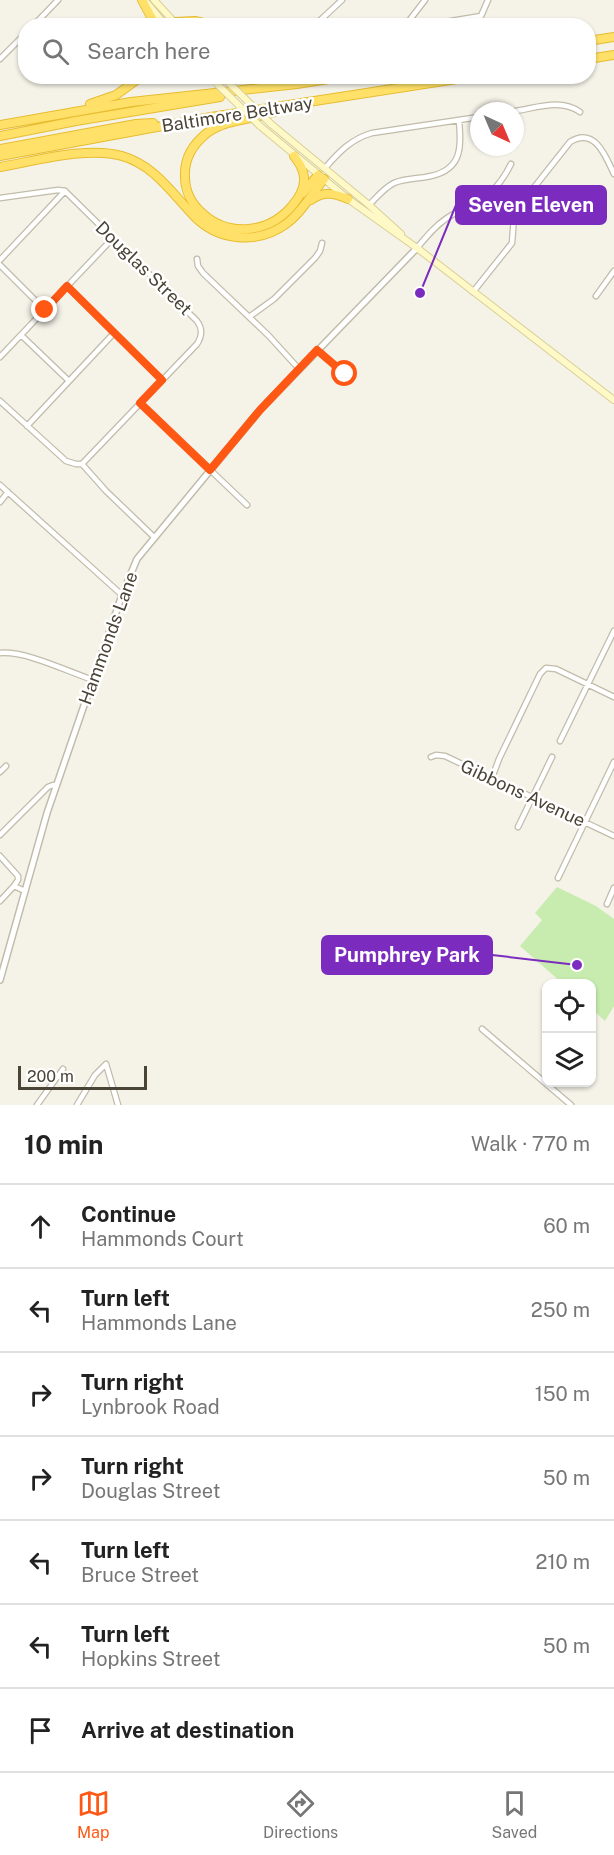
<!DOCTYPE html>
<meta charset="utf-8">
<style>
body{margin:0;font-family:"Public Sans",sans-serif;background:#f6f6f6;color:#222}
.controls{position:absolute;right:18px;bottom:18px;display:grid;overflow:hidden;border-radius:12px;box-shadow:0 2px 4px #0004}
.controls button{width:54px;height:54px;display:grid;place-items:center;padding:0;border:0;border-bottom:2px solid #e0e0e0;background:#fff;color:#222;font:30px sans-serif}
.compass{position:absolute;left:470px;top:102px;width:54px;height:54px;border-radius:50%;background:#fff;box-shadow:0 2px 4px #0004;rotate:136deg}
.scale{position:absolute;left:18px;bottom:15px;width:129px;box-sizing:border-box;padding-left:6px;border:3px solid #494436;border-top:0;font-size:16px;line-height:21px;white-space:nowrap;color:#494436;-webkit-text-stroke:4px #fff;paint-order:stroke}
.stop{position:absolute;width:18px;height:18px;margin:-14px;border:4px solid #ff5815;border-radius:50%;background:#fff}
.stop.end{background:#ff5815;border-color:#fff;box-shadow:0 2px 6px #0008}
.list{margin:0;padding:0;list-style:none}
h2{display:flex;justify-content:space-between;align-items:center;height:78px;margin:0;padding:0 24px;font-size:26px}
h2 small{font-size:20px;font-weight:400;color:#767676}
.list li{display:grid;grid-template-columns:39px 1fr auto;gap:18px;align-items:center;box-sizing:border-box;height:84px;padding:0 24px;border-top:2px solid #e0e0e0}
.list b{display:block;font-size:22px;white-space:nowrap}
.list p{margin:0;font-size:20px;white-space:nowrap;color:#767676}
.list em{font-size:20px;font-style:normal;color:#767676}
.icon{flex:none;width:33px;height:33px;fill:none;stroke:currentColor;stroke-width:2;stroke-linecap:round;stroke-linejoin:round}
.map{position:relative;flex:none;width:614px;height:1105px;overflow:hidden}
.search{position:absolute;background:#fff;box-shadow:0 2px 4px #0004;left:18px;right:18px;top:18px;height:66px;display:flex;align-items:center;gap:15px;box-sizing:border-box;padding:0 21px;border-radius:24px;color:#767676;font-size:22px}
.sheet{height:666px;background:#fff}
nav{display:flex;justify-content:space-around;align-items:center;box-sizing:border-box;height:84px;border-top:2px solid #e0e0e0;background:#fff;font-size:16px;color:#767676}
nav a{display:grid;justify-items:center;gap:3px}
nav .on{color:#ff5815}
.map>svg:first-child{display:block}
</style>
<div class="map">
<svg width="614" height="1105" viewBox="0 0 614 1105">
<rect width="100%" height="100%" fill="#f5f3e8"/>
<path fill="#c8ecaf" d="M557 887 596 906 614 919V1006L605 1021 592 1009V984L562 983 520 946 542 920 535 913Z"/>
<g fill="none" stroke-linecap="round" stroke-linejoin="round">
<defs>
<path id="minor" d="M33 26 58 0
M314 26 342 0
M405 26 425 0
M421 26 481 16 488 0
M0 59 26 33
M515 111C536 108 561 98 580 112
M325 168C339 152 351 139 372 133L479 117
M0 198 58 190 65 191
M369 205C377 197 384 188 394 183 406 178 419 179 431 176 463 169 461 146 459 120
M417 248C426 237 435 226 447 218 478 198 493 200 511 164
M197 259 198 266 203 273 269 336 299 369
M0 260 65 191
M0 265 45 310
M67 286 162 380
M473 292 512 243 514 217 517 209 570 142C595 126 606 157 614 174
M596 296 614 271
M249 317 274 299 315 258 320 251 322 243
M21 335 69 381
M317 350 345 374
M0 357 113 238
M0 401 66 461 76 464H82L197 344C202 336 203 329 197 321L65 191
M140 403 247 505
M27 426 114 333
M82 464 106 491 154 537
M0 485 122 595
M0 502 8 492
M0 653C27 651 66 671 93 680
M560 741 614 631
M431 757 436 755 445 756 614 836
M0 772 6 766
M492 778 499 759 540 674 546 668 556 669 614 697
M518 827 552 757
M0 835 48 787 53 785 56 786
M0 856 18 876V880L14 886
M558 878 614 762
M0 901 14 886 25 891
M607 904 614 888
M482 1029 571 1105
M37 1105 63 1069
M77 1105 95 1075 106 1064 118 1105"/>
<path id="tertiary" d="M0 980 47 813 122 595 137 559 260 410 417 248"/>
<path id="secondary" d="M154 0 177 25
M147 3 166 26
M271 124 369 205 401 234
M260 126 348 199 417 248 614 400"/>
<path id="motorway" d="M142 0 156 26
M175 22 196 21 216 26
M588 41 614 37
M588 59 614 55
M90 104 116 95 142 76
M285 108C261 120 229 117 207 133 193 144 184 159 185 177 185 191 192 204 202 213 229 238 269 233 292 206 299 198 305 187 304 177 303 168 299 163 294 156
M0 125 131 102 297 84 347 76
M0 136 76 121 220 97
M0 149 136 124 153 123
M0 156 211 117 476 76
M0 167C35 161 88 146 122 156 154 165 172 193 194 216 218 241 257 245 286 224 301 213 312 194 324 179
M303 193 318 175
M311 200C324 191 334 193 348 199"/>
</defs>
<use href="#minor" stroke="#c1bcaa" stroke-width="7"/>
<use href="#tertiary" stroke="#c1bcaa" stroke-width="8"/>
<use href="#secondary" stroke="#d8cf95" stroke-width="8"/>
<use href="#motorway" stroke="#e7bc30" stroke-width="10"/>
<use href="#minor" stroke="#fff" stroke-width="4.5"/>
<use href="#tertiary" stroke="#fff" stroke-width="5"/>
<use href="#secondary" stroke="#fff9c8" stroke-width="6"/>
<use href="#motorway" stroke="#ffe169" stroke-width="8"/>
<defs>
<path id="secondary-bridge" d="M227 81 271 124
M216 83 260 126"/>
</defs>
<use href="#secondary-bridge" stroke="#d8cf95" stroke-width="8" stroke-linecap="butt"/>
<use href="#secondary-bridge" stroke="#fff9c8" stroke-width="6"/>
</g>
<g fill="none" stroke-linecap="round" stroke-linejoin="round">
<path stroke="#ff5815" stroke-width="8" d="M45 310 67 286 162 380 140 403 210 470 260 410 317 350 345 374"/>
</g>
<g text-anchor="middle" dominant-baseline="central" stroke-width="5" stroke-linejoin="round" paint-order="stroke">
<g font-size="18" fill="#494436" stroke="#fff">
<text transform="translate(237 114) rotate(-9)">Baltimore Beltway</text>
<text transform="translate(144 268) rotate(44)">Douglas Street</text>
<text transform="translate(108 638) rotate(-70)">Hammonds Lane</text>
<text transform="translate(523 793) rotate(25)">Gibbons Avenue</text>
</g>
</g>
<path fill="none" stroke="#7b2cbf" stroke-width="2" d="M420 293L456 205M577 965L492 955"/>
<g fill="#7b2cbf" stroke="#fff" stroke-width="2">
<circle cx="420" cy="293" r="6"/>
<circle cx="577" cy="965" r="6"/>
</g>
<g fill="#7b2cbf" stroke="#7b2cbf" stroke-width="2">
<rect x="456" y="186" width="150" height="38" rx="6"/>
<rect x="322" y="936" width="170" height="38" rx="6"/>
</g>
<g font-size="20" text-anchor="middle" font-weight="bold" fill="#fff">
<text x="531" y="212">Seven Eleven</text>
<text x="407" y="962">Pumphrey Park</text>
</g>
</svg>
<div class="controls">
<button><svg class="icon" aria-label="locate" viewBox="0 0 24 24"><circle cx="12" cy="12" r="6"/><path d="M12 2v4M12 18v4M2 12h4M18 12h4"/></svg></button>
<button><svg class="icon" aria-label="layers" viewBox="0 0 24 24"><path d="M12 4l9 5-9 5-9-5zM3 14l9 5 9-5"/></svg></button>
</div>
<svg class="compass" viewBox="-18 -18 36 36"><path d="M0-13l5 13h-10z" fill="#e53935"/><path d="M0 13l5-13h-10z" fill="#767676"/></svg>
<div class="scale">200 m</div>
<div class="stop" style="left:345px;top:374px"></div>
<div class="stop end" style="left:45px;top:310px"></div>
<div class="search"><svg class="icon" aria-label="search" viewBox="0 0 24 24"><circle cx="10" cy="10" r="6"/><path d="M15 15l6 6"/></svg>Search here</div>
</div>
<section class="sheet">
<h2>10 min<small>Walk · 770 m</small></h2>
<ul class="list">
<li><svg class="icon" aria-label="ahead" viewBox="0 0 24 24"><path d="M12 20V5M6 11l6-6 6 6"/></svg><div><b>Continue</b><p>Hammonds Court</p></div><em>60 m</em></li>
<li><svg class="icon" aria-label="left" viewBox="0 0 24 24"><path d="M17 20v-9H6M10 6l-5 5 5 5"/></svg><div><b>Turn left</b><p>Hammonds Lane</p></div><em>250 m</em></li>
<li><svg class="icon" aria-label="right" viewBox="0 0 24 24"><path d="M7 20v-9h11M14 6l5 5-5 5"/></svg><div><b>Turn right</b><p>Lynbrook Road</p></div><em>150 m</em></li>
<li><svg class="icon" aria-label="right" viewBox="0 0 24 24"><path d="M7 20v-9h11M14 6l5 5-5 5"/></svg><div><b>Turn right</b><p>Douglas Street</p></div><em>50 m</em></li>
<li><svg class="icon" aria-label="left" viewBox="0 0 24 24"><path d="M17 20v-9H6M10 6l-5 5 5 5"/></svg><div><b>Turn left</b><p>Bruce Street</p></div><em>210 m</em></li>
<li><svg class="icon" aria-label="left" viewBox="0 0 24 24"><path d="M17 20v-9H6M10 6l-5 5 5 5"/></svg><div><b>Turn left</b><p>Hopkins Street</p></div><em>50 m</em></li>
<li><svg class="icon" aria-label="arrive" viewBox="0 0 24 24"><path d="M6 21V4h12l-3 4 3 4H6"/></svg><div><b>Arrive at destination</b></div></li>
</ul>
</section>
<nav>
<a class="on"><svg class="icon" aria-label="map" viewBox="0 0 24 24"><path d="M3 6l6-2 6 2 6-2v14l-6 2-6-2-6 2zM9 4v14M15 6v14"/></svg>Map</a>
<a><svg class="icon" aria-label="directions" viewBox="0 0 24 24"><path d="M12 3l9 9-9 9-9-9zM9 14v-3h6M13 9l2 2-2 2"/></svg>Directions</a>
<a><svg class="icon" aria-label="saved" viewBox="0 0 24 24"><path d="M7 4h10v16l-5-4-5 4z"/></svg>Saved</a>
</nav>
